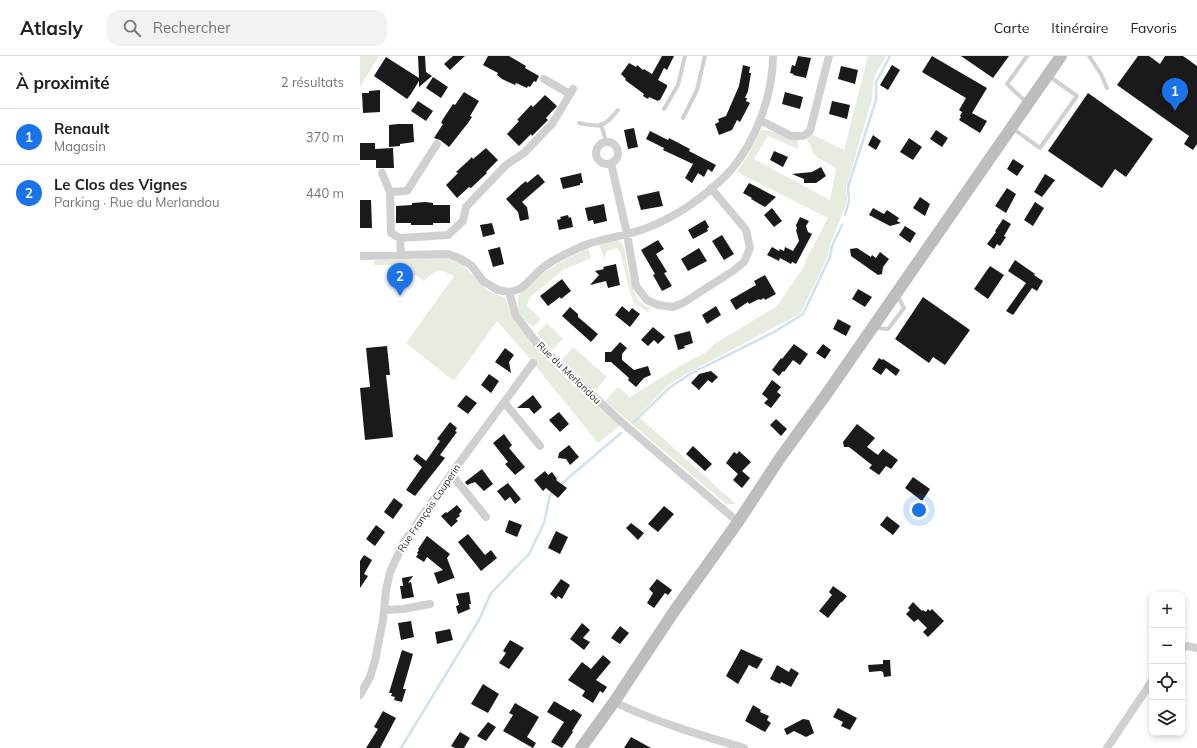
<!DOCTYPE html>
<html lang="fr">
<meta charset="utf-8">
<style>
body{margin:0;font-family:Mulish,sans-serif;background:#f2f2f2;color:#222}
.controls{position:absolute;right:12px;bottom:12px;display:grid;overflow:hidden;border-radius:8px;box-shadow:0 2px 6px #0003}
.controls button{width:36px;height:36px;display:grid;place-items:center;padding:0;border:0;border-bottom:1px solid #e0e0e0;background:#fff;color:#222;font:20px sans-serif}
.you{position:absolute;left:559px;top:454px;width:14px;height:14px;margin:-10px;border:3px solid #fff;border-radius:50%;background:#1a73e8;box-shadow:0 0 0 6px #1a73e833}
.badge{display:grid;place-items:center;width:26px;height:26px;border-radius:50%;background:#1a73e8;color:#fff;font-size:13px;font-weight:700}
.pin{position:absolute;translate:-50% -33px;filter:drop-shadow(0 1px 2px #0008)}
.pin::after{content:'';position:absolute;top:21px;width:14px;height:12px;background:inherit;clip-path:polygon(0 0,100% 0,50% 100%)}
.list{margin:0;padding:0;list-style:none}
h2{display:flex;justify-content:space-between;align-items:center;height:52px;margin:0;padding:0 16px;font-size:17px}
h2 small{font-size:13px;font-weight:400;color:#767676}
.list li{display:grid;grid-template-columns:26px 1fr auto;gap:12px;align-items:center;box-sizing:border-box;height:56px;padding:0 16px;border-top:1px solid #e0e0e0}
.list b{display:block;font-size:15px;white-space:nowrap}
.list p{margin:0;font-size:13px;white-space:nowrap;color:#767676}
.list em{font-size:13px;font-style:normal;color:#767676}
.icon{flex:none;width:22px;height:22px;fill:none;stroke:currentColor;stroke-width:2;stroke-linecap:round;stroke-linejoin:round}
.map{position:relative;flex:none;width:837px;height:692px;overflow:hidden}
header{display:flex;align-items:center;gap:24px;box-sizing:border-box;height:56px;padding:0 20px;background:#fff;border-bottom:1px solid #e0e0e0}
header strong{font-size:19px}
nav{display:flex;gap:22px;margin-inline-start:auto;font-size:14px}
.search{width:280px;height:36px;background:#f2f2f2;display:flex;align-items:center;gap:10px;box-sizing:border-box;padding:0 14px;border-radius:12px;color:#767676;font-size:15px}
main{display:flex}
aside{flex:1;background:#fff}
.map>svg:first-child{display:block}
</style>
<header>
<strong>Atlasly</strong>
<div class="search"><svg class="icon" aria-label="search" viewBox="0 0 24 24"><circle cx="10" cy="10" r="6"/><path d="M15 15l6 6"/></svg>Rechercher</div>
<nav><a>Carte</a><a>Itinéraire</a><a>Favoris</a></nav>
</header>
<main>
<aside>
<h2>À proximité<small>2 résultats</small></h2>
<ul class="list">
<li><span class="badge">1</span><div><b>Renault</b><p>Magasin</p></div><em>370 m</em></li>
<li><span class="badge">2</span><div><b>Le Clos des Vignes</b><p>Parking · Rue du Merlandou</p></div><em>440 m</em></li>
</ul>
</aside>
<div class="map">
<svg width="837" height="692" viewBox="0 0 837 692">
<rect width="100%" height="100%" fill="#fff"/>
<path fill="#e6ecdf" d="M0 0H19L0 31Z
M508 0H526L514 21 512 43 486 132 487 146 470 189 468 200 441 257 328 317 307 330 278 360 376 448H366L245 345 258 331 270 341 320 310 348 295 354 288 417 250 443 212 448 200 468 162 377 116 388 99 401 74C414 74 426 81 438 84V93L408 80 394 103 470 144 476 112 455 100 446 81 451 78 484 94Z
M257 183 263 188C266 201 271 236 279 245 282 248 286 250 290 252L288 256 274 247 270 236 260 195 257 192 247 195 244 203 239 188Z
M228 192 231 202 203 214 169 242 167 250 181 263 173 271C169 268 164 264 161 260 158 256 157 247 158 242 164 224 211 200 228 192Z
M85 202 100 206 128 235 145 242 153 262 179 295 213 329 260 370 238 387 165 297 137 265 94 325 46 287 94 220C80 212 74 214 64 225L56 219 43 220V209H14V207L15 204Z
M187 267 203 283 192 294 177 277Z
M213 291 247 321 235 335 202 304Z"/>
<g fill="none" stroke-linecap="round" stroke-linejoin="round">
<path stroke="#cfe2ee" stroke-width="2.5" d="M485 159 489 145 488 131 516 44V26L530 0
M273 367 309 332 330 318 414 276 443 258 470 201 472 190 482 169
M199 430 261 377
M41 692 119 564 131 537 169 498 184 467 190 439 194 435"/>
</g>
<path fill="#1a1a1a" d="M58 0H65L66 16 72 20 59 31V25L51 38 47 43 14 20 26 1 59 22Z
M93 0H105L90 14 84 8Z
M128 0H149L166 10 165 12 179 20 176 26 174 25 170 31 168 30 167 32 156 27 155 29 142 23 137 19 138 17 123 9Z
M302 0H314L307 14 304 12 298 24 307 29V31L300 44H299L298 45 289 41 288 43 283 40 284 38 265 24 266 23 261 18 269 7 276 11 277 9 283 14 284 13 292 18Z
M438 0 451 2 446 22 433 19 434 18 430 17 432 9 435 10Z
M572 0 627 32 612 57 627 65 620 77 599 64 601 61 600 60 602 56 599 54 606 42 562 16Z
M601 0H649L633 22Z
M778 0H789L800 8 805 0H823L837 10V88L833 94 824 88 829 80 757 29Z
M383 9 390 11 389 17H391L388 35 385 42H387L386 45 390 47 380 66 377 64 372 74 359 79 355 68 359 66 358 63 366 60 379 30Z
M532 9 540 14 528 34 520 29Z
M481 10 498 14 495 28 478 23Z
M73 21 88 31 81 42 66 32Z
M20 34V56L3 57 2 37H9V35Z
M104 36 119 45 110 60 112 61 108 67 89 91 80 84 74 82 83 68 81 67 83 63 93 48 95 49Z
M425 36 443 41 440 53 422 48Z
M728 37 793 83 766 121 755 113 742 132 688 95Z
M185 39 197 50 186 62 188 64 172 80 171 78 159 90 147 78 159 65 157 64 171 49 173 51Z
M58 45 73 55 66 65 51 55Z
M472 45 490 49 487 63 469 58Z
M38 68H53L54 86 40 88V90L29 91V69Z
M274 72 278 91 268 93 264 74Z
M576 74 588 82 582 91 570 83Z
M290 75 308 84 309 82 330 93 329 95 356 109 352 116 348 113 344 121 338 117 332 127 325 122 333 108 303 94 304 92 286 83Z
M513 79 521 85 516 94 508 89Z
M549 82 562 91 553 104 540 96Z
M0 87H15V93L33 92 34 112H16V104H0Z
M126 92 138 104 126 116 127 117 111 132 109 131 97 142 86 129 98 117 96 116 107 106 112 101 113 103Z
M414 95 428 101 423 111 410 104Z
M653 103 664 110 657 120 647 113Z
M461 111 466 120 456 127H444V123L432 118 452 116Z
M221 117 223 127H220V129L203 133 200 122Z
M178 118 185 126 162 146 167 151 169 163 160 165 158 156 146 143 161 129 166 125 167 127Z
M685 118 695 124 682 141 674 136Z
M389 127 397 131 416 141 405 151 391 143 392 142 383 137Z
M647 132 656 138 646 157 635 150Z
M299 135 303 150 281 154 277 140Z
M560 141 570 148 565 160 553 152Z
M0 144H11L12 172H0Z
M66 146 73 147V149H90V167H73V169H51V167H36V150L52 149V147Z
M675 146 684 152 673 170 664 164Z
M244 148 247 165 234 168 233 164 228 165 225 152Z
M412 152 422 165 414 171 404 159Z
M513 152 524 158 527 154 539 162 537 165 541 167 530 170 509 159Z
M208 159 209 162 211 161 213 171 199 174 197 164 201 163 200 161Z
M440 161 449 165 446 170 448 176 452 178 436 208 432 206 431 208 420 202 419 205 407 199 412 191 419 195 420 193 424 195 425 191 433 195 439 185 436 174 437 173 436 169Z
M643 163 651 168 644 180 646 181 640 190 637 188 634 193 627 188 636 176 635 175Z
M345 164 349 171 347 173 348 175 333 183 328 174Z
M132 167 135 178 123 181 120 169Z
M545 170 556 177 550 187 539 179Z
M362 179 374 198 364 204 352 185Z
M298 184 304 193 296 198 307 216 304 217 312 230 302 235 293 219 295 218 281 194Z
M140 191 144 208 133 211 128 194Z
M339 192 347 205 328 215 321 203Z
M497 192 511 201 512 199 516 202 520 196 529 203 523 211 522 218 518 219 491 200 490 193Z
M655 204 675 218 674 219 683 225 677 235 672 232 653 259 646 255 666 227 648 215Z
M256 208 260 229 248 232 246 225 230 229 239 219 235 215 244 213 243 211Z
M630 210 644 219 628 243 614 233Z
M405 219 416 238 405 244 404 242 400 244 399 243 389 248 388 246 376 254 370 244 396 229 394 225Z
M202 223 211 235 201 243 200 241 188 250 180 240Z
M498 233 512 241 505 251 492 243Z
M563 241 610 274 585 309 573 301 569 307 535 283Z
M262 250 269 256 272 252 280 258 270 271 255 259Z
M356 250 361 259 347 268 342 259Z
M210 251 218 258V261L238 278 231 286 202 260Z
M478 263 491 270 486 280 473 273Z
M293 271 305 281 298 288 294 284 288 290 281 284Z
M330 275 333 287 324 290 325 292 318 294 314 279Z
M260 286 267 292 262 298V304L274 314 288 310 291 319 284 322 276 331 268 324 269 322 251 306H245V296H251Z
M434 288 448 298 440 309 433 304 424 316 423 315 419 320 412 314 421 302 422 303Z
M463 288 471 294 465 303 456 297Z
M27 290 30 319H26L33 381 5 384 0 332 10 331 6 292Z
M145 292 154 299 149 306 151 317 135 306Z
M519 302 522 304 523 303 540 314 536 320 526 312 521 319 512 313Z
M351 315 358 321 352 327 348 324 339 334 331 327 339 318Z
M129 318 139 325 131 337 121 329Z
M412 324 421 331 417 336 421 339 411 352 404 347 408 343 402 338Z
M106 339 117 347 108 358 97 350Z
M173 339 182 351 174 358 169 352H157Z
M199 356 209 368 200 376 189 364Z
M416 363 427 373 421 380 410 369Z
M90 366 97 372 95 375 97 376 80 399 85 402 55 440 46 434 62 411 53 403 57 398 66 405 80 385 77 383Z
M497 368 515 382 507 391 518 399 523 393 538 404 531 413 526 410 519 419 509 412 512 409 489 391H484L483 386Z
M144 378 152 389 149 392 165 411 155 419 145 408 148 406 133 387Z
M209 389 219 401 210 409 206 403 198 402 199 397Z
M333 390 352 408 345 415 326 398Z
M379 395 391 406 382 415 390 422 382 432 373 424 378 418 366 407 374 396 377 398Z
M122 413 133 428 124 435 115 426 107 429 105 426Z
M185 415 188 419 192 416 197 423 196 424 207 432 198 442 186 432 183 435 174 424Z
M553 421 570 433 562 445 545 432Z
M148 427 161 443 155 448 150 441 145 445 137 435Z
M34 442 43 449 33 463 24 456Z
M97 449 102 455 99 458 100 460 96 463 98 465 91 471 81 460 86 456 87 457Z
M304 450 314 458 298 476 288 468Z
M527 460 540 470 533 479 520 469Z
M149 464 162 469 157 481 145 476Z
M271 467 284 477 278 484 266 472Z
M16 469 25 476 15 490 6 483Z
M196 475 208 481 200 498 188 492Z
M108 478 125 499 131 494 137 502 121 515 98 486Z
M67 480 90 498 87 502 95 523 94 522 78 528 74 517 83 514 67 501 64 506 56 501 58 498 57 497 59 494 58 493Z
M4 499 12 504 4 518 8 520 0 532V505Z
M53 520 48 527 51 526 54 541 42 543 40 530H43L42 522Z
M201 523 210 529 202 543 198 540 196 543 190 538Z
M297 523 312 534 308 539 305 537 294 552 287 547 293 537 289 533Z
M473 530 487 540 482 546H481L468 562 459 555 472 539 469 536Z
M109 536 111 548H109L110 553 98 558 96 550 99 549 96 538Z
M553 546 562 555 563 554 566 556 568 553 570 555 572 553 584 565 568 581 563 576 567 572 558 563 554 566 546 558 550 554 548 552Z
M51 565 54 581 41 584 38 567Z
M222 567 230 574 223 582 230 586 224 594 210 583Z
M260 570 269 577 260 588 251 582Z
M90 573 93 584 77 588 75 576Z
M150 584 164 592 149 613 139 607 146 597 143 595Z
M381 593 403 603 397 613 389 609 378 628 366 620Z
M42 594 53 598 43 633H46L42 646 34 644 35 641 31 640 32 637H29Z
M243 599 251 606 236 624 247 631 243 637 240 635 233 647 222 640 225 635 208 624 222 606 231 613Z
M523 604H530L531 620 524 621 523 616 521 615 509 616 508 609 523 608Z
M417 609 429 616 431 612 439 617 431 631 421 626 420 628 410 623Z
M123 628 139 638 128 657 111 648Z
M194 645 211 655 213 653 222 659 212 675 213 676 202 692 191 686 204 666 187 656Z
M155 647 179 661 167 681 176 687 173 692 143 675 153 659 149 657Z
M393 649 401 654 400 656 409 660 407 664 411 667 405 676 385 665Z
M478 652 497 662 490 674 481 670 483 666 473 661Z
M23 655 36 662 20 692H6L18 673 14 671Z
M443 663 449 664 454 677 446 681 434 675 427 679 424 673Z
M128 666 136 671 126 685 117 680Z
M100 676 110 682 104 692H95L91 690Z
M271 681 291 692H264Z"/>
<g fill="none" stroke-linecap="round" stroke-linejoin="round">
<path stroke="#d0d0d0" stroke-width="4" d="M667 0 647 28 667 47
M729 0 741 18 747 32
M304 53 318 29 325 0
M323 62 337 34 345 0
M219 67C242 72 244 71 258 54
M241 68 246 86
M652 72 680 92 717 40 689 20
M514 272 528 273 544 252 537 239"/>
<path stroke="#d0d0d0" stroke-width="8" d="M184 23 210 38
M400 64 431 80H443L450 75 469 0
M236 97a11 11 0 1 1 22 0a11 11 0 1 1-22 0Z
M251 107 267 178 276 230 287 244 298 249 313 251 323 247 373 215 384 206 390 192 386 174 351 132
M22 117 30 136
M40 182 88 179 103 165 106 151 146 109 164 97 192 68 213 33
M41 199 40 182 31 177 30 136 47 135 77 88
M0 200 88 198 99 202 111 209 123 225 138 234 149 236
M149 236C153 235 158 234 161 232 170 226 176 216 185 210 196 202 208 197 220 191 240 182 263 181 284 173 315 162 348 139 371 114 396 85 413 38 413 0
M149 236 156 260 177 287 259 364 378 466
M144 346 180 390
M91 418 126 461
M25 554 43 553 70 548
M822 592 827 590 837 592
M0 639 10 621 15 605 23 564 26 534 30 516 44 486 91 418 173 307
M254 646C296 666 340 679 384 692
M747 692 792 625"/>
<path stroke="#bdbdbd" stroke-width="12" d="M221 692 254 646 315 554 378 466 420 402 465 340 701 0"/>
</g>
<g text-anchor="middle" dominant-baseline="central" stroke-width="4" stroke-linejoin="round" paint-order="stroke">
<g font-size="10" fill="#333" stroke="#fff">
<text transform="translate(209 317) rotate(44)">Rue du Merlandou</text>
<text transform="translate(69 452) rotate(-56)">Rue François Couperin</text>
</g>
</g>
</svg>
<div class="controls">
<button>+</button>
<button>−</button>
<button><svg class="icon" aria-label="locate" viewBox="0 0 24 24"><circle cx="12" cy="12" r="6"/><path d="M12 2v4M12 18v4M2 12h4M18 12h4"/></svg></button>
<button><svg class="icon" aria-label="layers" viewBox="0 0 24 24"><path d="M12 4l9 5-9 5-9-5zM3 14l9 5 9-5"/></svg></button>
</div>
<div class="you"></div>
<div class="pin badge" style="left:815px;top:55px">1</div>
<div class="pin badge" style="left:40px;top:240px">2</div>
</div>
</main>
